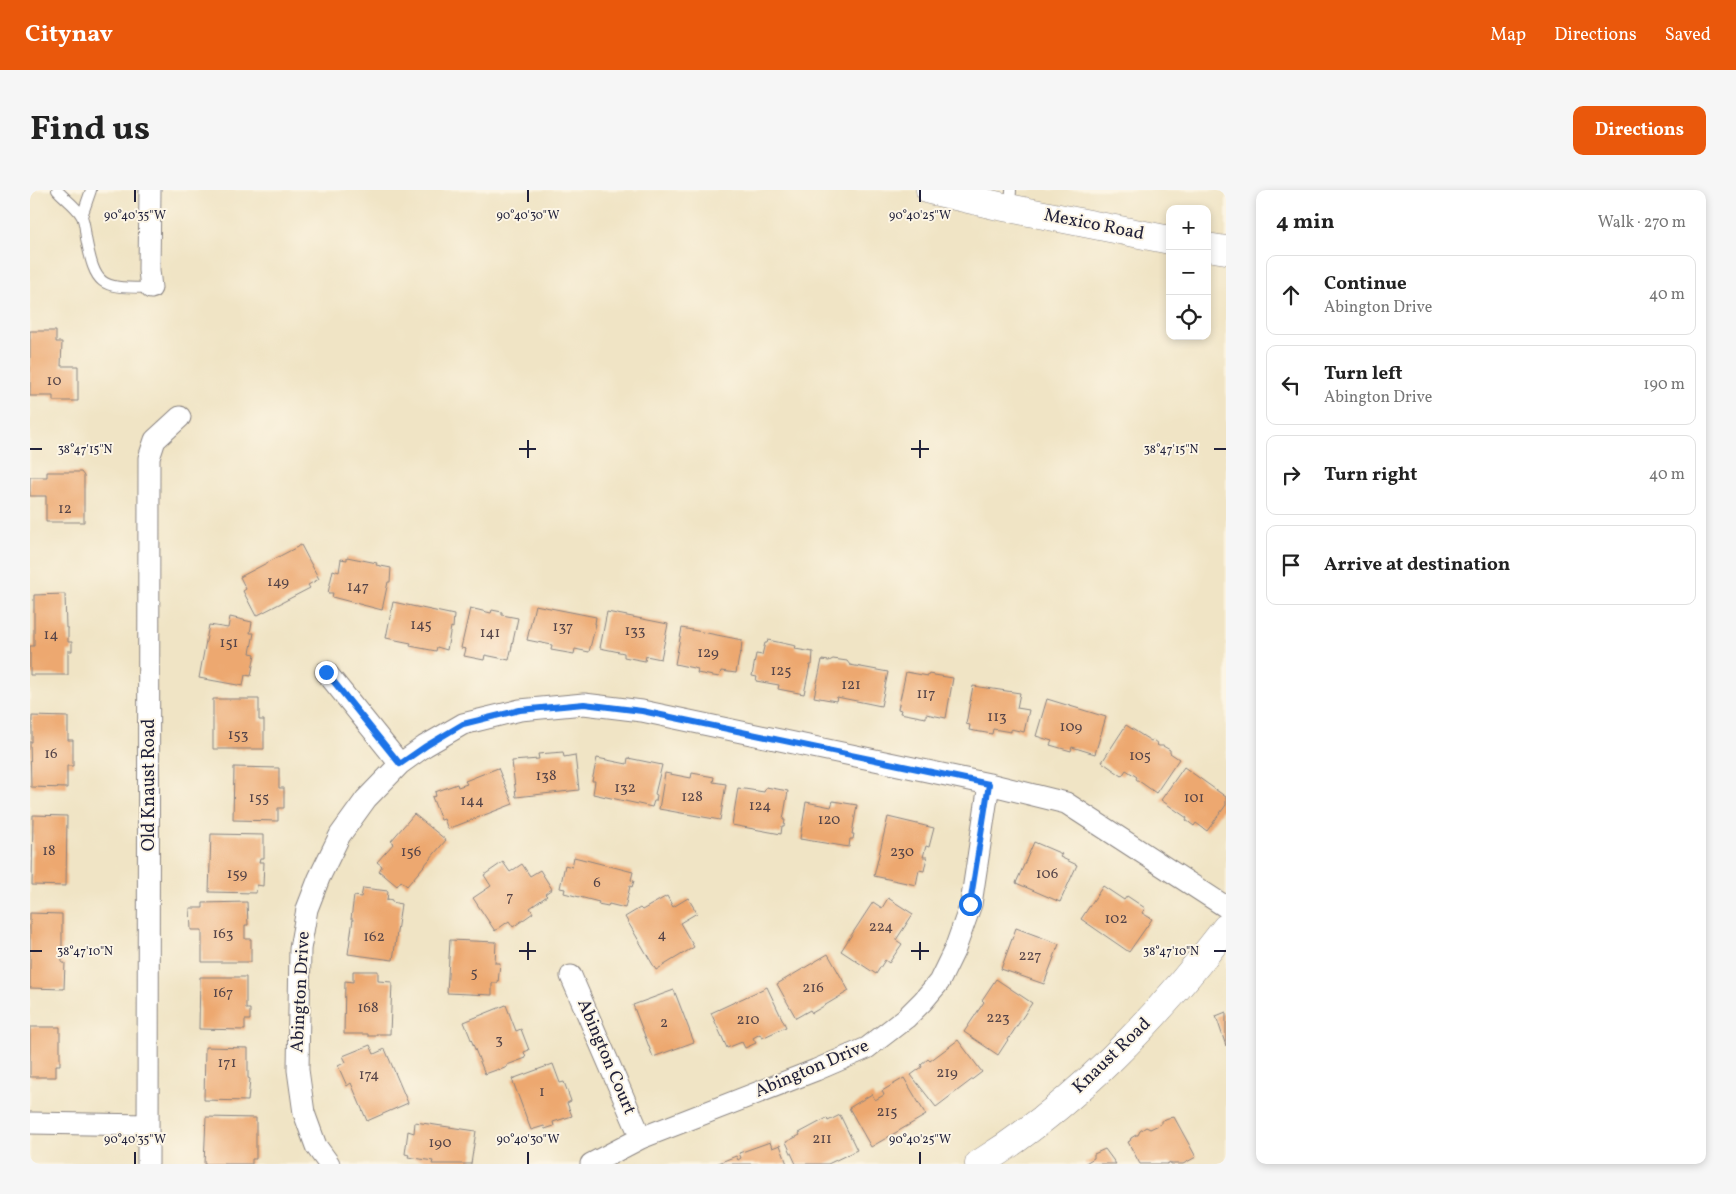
<!DOCTYPE html>
<meta charset="utf-8">
<style>
body{margin:0;font-family:Vollkorn,serif;background:#f6f6f6;color:#222}
.controls{position:absolute;right:15px;top:15px;display:grid;overflow:hidden;border-radius:10px;box-shadow:0 2px 8px #0003}
.controls button{width:45px;height:45px;display:grid;place-items:center;padding:0;border:0;border-bottom:1px solid #e0e0e0;background:#fff;color:#222;font:25px sans-serif}
.stop{position:absolute;width:15px;height:15px;margin:-11px;border:4px solid #1a73e8;border-radius:50%;background:#fff}
.stop.end{background:#1a73e8;border-color:#fff;box-shadow:0 1px 5px #0008}
.list{margin:0;padding:0;list-style:none}
h2{display:flex;justify-content:space-between;align-items:center;height:65px;margin:0;padding:0 20px;font-size:21px}
h2 small{font-size:16px;font-weight:400;color:#767676}
.list li{display:grid;grid-template-columns:32px 1fr auto;gap:15px;align-items:center;box-sizing:border-box;height:80px;margin:0 10px 10px;padding:0 10px;border:1px solid #e0e0e0;border-radius:10px}
.list b{display:block;font-size:19px;white-space:nowrap}
.list p{margin:0;font-size:16px;white-space:nowrap;color:#767676}
.list em{font-size:16px;font-style:normal;color:#767676}
.icon{flex:none;width:28px;height:28px;fill:none;stroke:currentColor;stroke-width:2;stroke-linecap:round;stroke-linejoin:round}
.map{position:relative;flex:none;width:1196px;height:974px;overflow:hidden;border-radius:10px}
header{display:flex;align-items:center;gap:30px;box-sizing:border-box;height:70px;padding:0 25px;background:#ea580c;color:#fff}
header strong{font-size:24px}
nav{display:flex;gap:28px;margin-inline-start:auto;font-size:18px}
.intro{display:flex;align-items:center;justify-content:space-between;box-sizing:border-box;height:120px;padding:0 30px}
h1{margin:0;font-size:35px}
.button{padding:12px 22px;border-radius:10px;background:#ea580c;color:#fff;font-size:18px;font-weight:700}
main{display:flex;gap:30px;padding:0 30px}
aside{flex:1;background:#fff;border-radius:10px;box-shadow:0 2px 8px #0003}
.map>svg:first-child{display:block}
</style>
<header>
<strong>Citynav</strong>
<nav><a>Map</a><a>Directions</a><a>Saved</a></nav>
</header>
<div class="intro"><h1>Find us</h1><a class="button">Directions</a></div>
<main>
<div class="map">
<svg width="1196" height="974" viewBox="0 0 1196 974">
<rect width="100%" height="100%" fill="#fcf5e5"/>
<filter id="ink" filterUnits="userSpaceOnUse"><feTurbulence type="fractalNoise" baseFrequency=".02" numOctaves="2"/><feDisplacementMap in="SourceGraphic" scale="10" xChannelSelector="R" yChannelSelector="G"/><feConvolveMatrix kernelMatrix="1 2 1 2 8 2 1 2 1" color-interpolation-filters="sRGB"/></filter>
<filter id="wash" filterUnits="userSpaceOnUse"><feTurbulence type="fractalNoise" baseFrequency=".0096" numOctaves="4" result="noise"/><feDisplacementMap in="SourceGraphic" scale="20" xChannelSelector="R" yChannelSelector="G"/><feGaussianBlur stdDeviation="1.12" result="paint"/><feColorMatrix in="noise" values="0 0 0 0 0 0 0 0 0 0 0 0 0 0 0 0 0 1.4 0 .05"/><feComposite in="paint" operator="in"/></filter>
<g filter="url(#wash)">
<rect width="100%" height="100%" fill="#f0e4c5"/>
<g id="blocks">
<path fill="#eda870" d="M0 141H26V152H32L31 176H48V211H23V206H0Z
M17 282H51L54 286V332H16V306H0V287H17Z
M271 355 289 389 278 395 280 398 226 426 213 401 216 399 210 387Z
M317 367 347 373 346 375 361 378 360 392H358L352 420 302 407 303 403H298L303 380 309 382 311 369 317 370Z
M35 404 36 438H38V452H42V461H38V485H0V456H4V405Z
M363 412 424 425 423 438 421 437 417 460 407 457 406 461 380 456 381 453 356 448Z
M505 415 566 427 565 434H566L559 462 545 459 544 464 521 460 522 455 497 450Z
M440 418 461 423 462 420 472 422V425L488 428 479 470 455 465 454 470 434 466 436 459 431 458Z
M577 422 638 434 631 469 616 466 615 471 594 467V463L570 458Z
M200 427 222 432 220 443H224L220 463 225 464 221 486 215 485 213 496 169 488 179 435 198 438Z
M652 438 712 450 711 463 710 462 706 483 691 481 689 487 667 483 668 479 645 474Z
M738 450 766 456 765 459 783 462 782 475H780L774 504 748 499 749 495 726 491 727 487 722 486 726 464 732 465 735 453H737Z
M803 469 817 471 820 475 858 482 851 516 807 507 806 511 784 507 792 470 799 471Z
M876 482 898 486V484L923 488 916 528 896 524V528L870 523 871 520 868 519Z
M943 496 990 503 987 518 999 520 994 542 981 539V542L963 539 962 544 939 540 940 535 936 534Z
M183 509H229V530H234V559H183Z
M1017 509 1076 527 1065 564 1042 557 1041 561 1020 555 1022 551 1006 546Z
M2 526 38 527V550H43V576H37V598L1 597 0 552H2Z
M1096 535 1121 551 1123 550 1128 554 1127 555 1129 556H1133L1140 560V563L1149 569 1126 603 1106 589 1107 587 1096 580 1092 586 1072 572Z
M533 562 534 567 545 565 549 600 486 607 482 571 509 569 508 564Z
M567 568 597 574 598 568 632 575 625 604 627 605 626 611H624L622 617 563 604 565 591H562Z
M204 577 249 578V598H254V618H248V631L203 630Z
M1154 577 1196 607V615L1177 641 1166 633 1164 636 1156 630 1157 628 1131 610Z
M468 578 483 614 418 639 414 629 411 630 402 607 406 606 405 602 427 594 428 597 437 594 435 591Z
M635 583 661 588 662 583 684 587 683 592 696 594 690 630 629 619Z
M736 597 758 601 753 630H755L754 636H752L751 644 702 635 708 598 734 602Z
M803 611 827 615 822 644H824L823 649H820L819 657 770 649 776 612 801 617Z
M384 624 416 650 377 696 371 691 367 696 349 681 352 676 347 672 364 653 361 651Z
M3 625 37 626 36 696 2 695Z
M858 627 904 638 899 657 896 656 893 667H897L894 681 889 680 886 695 844 686Z
M181 644 234 645V668H230L229 672H234L233 696 227 695 226 703 179 702Z
M1004 652 1032 664 1030 667 1047 675 1030 712 986 693Z
M544 667 603 682 601 690 604 691 602 697 600 696 595 718 579 714 578 716 568 714 569 712 534 703 535 699 530 698 535 675 542 677Z
M473 672 480 682 492 674 500 686 510 680 522 699 515 704 517 706 500 718 503 723 483 737 479 731 465 741 443 708 461 696 454 685Z
M1073 696 1094 710 1097 706 1115 718 1112 723 1122 729 1099 762 1051 729Z
M333 698 358 701 357 711 358 709 362 710V712L371 714 363 770 318 764 323 729H321L324 706 331 707Z
M637 706 643 717 658 708 667 723 650 733 664 757 626 780 595 727 610 718 612 720Z
M858 708 883 724 866 750 872 754 859 773 855 770 846 784 811 761 843 712 852 718Z
M217 712 218 735H215V749H221V772H172V740H161L160 718H173V713Z
M0 723 32 724V773H35L34 799 0 798Z
M986 738 1029 754 1014 794 971 779Z
M420 750 466 752 465 773H470L468 793H462V805L417 803Z
M798 764 819 801 782 823 780 820 766 828 747 794Z
M323 781H348V791L362 792 360 844H346V846H338V844H314L315 791 323 792Z
M170 787H216V819H220V830H215V840L169 839Z
M966 789 1002 813 968 865 934 842 954 812 952 810Z
M737 797 756 837 732 848 730 844 723 848 726 853 715 858 712 852 697 858 681 823Z
M644 800 664 852 623 867 603 815Z
M476 815 486 841 491 839 499 860 494 862 496 868 477 875V877L470 880 469 879 455 884 434 832Z
M1196 822V856L1186 826Z
M0 837H30V875H26V887H0Z
M928 850 952 882 906 917 881 885 892 877 891 875 898 869 900 871Z
M340 855 344 864 355 859 378 913 337 931 321 893 317 896 308 876 316 872 313 866Z
M175 857 218 858V888L220 889 218 911 174 910Z
M523 874 530 893 534 892 541 911 537 913 542 926 523 932 524 936 515 939 514 936 501 940 482 889Z
M874 888 896 925 841 957 819 918 842 904 845 910 854 905 852 901Z
M810 925 827 960 798 974H766L756 952 770 945 769 943 797 928 798 931Z
M176 927 226 928V969H222V974H174Z
M1144 927 1166 967 1153 974H1141L1140 972 1137 974H1110L1098 952 1100 951 1101 948 1106 945H1108L1110 941 1116 937 1120 939 1131 934V931L1138 928Z
M385 932 446 941 441 974H402L403 971 378 967 379 965 375 964 378 941 384 943Z
M740 952 742 958 750 955 757 974H686L706 966 708 970 711 968 709 963Z
M1075 959 1086 974H1054L1064 968V964Z"/>
</g>
</g>
<g filter="url(#ink)">
<use href="#blocks" fill-opacity="0" stroke="#898380" stroke-width="1"/>
<g fill="none" stroke-linecap="round" stroke-linejoin="round">
<defs>
<path id="lane" d="M27 0C34 8 46 16 51 25 55 31 55 42 56 48 66 100 72 97 121 98
M980 17 981 0
M52 26 61 0"/>
<path id="street" d="M120 0 119 80 121 98
M296 482 370 574
M541 786 611 948
M0 933 118 935
M118 974 119 268 125 250 150 227
M299 974 286 956 274 923 268 880 270 759 277 719 289 688 310 645 336 609 370 574 395 556 433 534 490 520 554 514 612 521 959 594 1036 613 1196 717
M561 974 611 948 786 880 837 858 876 828 893 811 909 792 925 759 941 714 959 594"/>
<path id="secondary" d="M949 974C1047 913 1127 828 1196 738"/>
<path id="primary" d="M900 0 969 16 1140 50
M1177 57 1196 60"/>
</defs>
<use href="#lane" stroke="#898380" stroke-width="12"/>
<use href="#street" stroke="#898380" stroke-width="23"/>
<use href="#secondary" stroke="#898380" stroke-width="29"/>
<use href="#primary" stroke="#898380" stroke-width="29"/>
<use href="#lane" stroke="#fff" stroke-width="10"/>
<use href="#street" stroke="#fff" stroke-width="21"/>
<use href="#secondary" stroke="#fff" stroke-width="28"/>
<use href="#primary" stroke="#fff" stroke-width="28"/>
</g>
</g>
<g fill="none" stroke-linecap="round" stroke-linejoin="round" filter="url(#ink)">
<path stroke="#1a73e8" stroke-width="6" d="M296 482 370 574 396 556 433 534 490 520 554 514 612 521 959 594 940 714"/>
</g>
<path fill="none" stroke="#22223b" stroke-width="2" d="M105 0V12M498 0V12M890 0V12M498 250V268M890 250V268M0 259H12M489 259H506M881 259H899M1184 259H1196M498 752V770M890 752V770M0 761H12M489 761H506M881 761H899M1184 761H1196M105 962V974M498 962V974M890 962V974"/>
<g text-anchor="middle" dominant-baseline="central" stroke-width="4" stroke-linejoin="round" paint-order="stroke">
<g font-size="15" fill="#554448">
<text x="24" y="191">10</text>
<text x="35" y="319">12</text>
<text x="248" y="392">149</text>
<text x="328" y="397">147</text>
<text x="391" y="435">145</text>
<text x="533" y="437">137</text>
<text x="605" y="441">133</text>
<text x="460" y="443">141</text>
<text x="21" y="445">14</text>
<text x="199" y="453">151</text>
<text x="678" y="463">129</text>
<text x="751" y="481">125</text>
<text x="821" y="495">121</text>
<text x="896" y="504">117</text>
<text x="967" y="527">113</text>
<text x="1041" y="537">109</text>
<text x="208" y="545">153</text>
<text x="21" y="564">16</text>
<text x="1110" y="566">105</text>
<text x="516" y="586">138</text>
<text x="595" y="598">132</text>
<text x="662" y="607">128</text>
<text x="229" y="608">155</text>
<text x="1164" y="608">101</text>
<text x="442" y="611">144</text>
<text x="730" y="616">124</text>
<text x="799" y="630">120</text>
<text x="19" y="661">18</text>
<text x="381" y="662">156</text>
<text x="872" y="662">230</text>
<text x="207" y="684">159</text>
<text x="1017" y="684">106</text>
<text x="567" y="693">6</text>
<text x="480" y="707">7</text>
<text x="1086" y="729">102</text>
<text x="851" y="737">224</text>
<text x="193" y="744">163</text>
<text x="632" y="745">4</text>
<text x="344" y="747">162</text>
<text x="1000" y="766">227</text>
<text x="444" y="783">5</text>
<text x="783" y="798">216</text>
<text x="193" y="803">167</text>
<text x="338" y="818">168</text>
<text x="968" y="828">223</text>
<text x="718" y="830">210</text>
<text x="634" y="833">2</text>
<text x="469" y="850">3</text>
<text x="197" y="873">171</text>
<text x="917" y="883">219</text>
<text x="339" y="885">174</text>
<text x="512" y="902">1</text>
<text x="857" y="922">215</text>
<text x="792" y="949">211</text>
<text x="410" y="953">190</text>
</g>
<g font-size="18" fill="#22223b" stroke="#fcf5e5">
<text transform="translate(1064 35) rotate(11)">Mexico Road</text>
<text transform="translate(119 595) rotate(-90)">Old Knaust Road</text>
<text transform="translate(271 802) rotate(-87)">Abington Drive</text>
<text transform="translate(1082 866) rotate(-44)">Knaust Road</text>
<text transform="translate(576 867) rotate(67)">Abington Court</text>
<text transform="translate(782 879) rotate(-23)">Abington Drive</text>
</g>
</g>
<g font-size="12" text-anchor="middle" fill="#22223b" stroke="#fcf5e5" stroke-width="4" stroke-linejoin="round" paint-order="stroke">
<text x="105" y="29">90°40'35"W</text>
<text x="498" y="29">90°40'30"W</text>
<text x="890" y="29">90°40'25"W</text>
<text x="55" y="263">38°47'15"N</text>
<text x="1141" y="263">38°47'15"N</text>
<text x="55" y="765">38°47'10"N</text>
<text x="1141" y="765">38°47'10"N</text>
<text x="105" y="953">90°40'35"W</text>
<text x="498" y="953">90°40'30"W</text>
<text x="890" y="953">90°40'25"W</text>
</g>
</svg>
<div class="controls">
<button>+</button>
<button>−</button>
<button><svg class="icon" aria-label="locate" viewBox="0 0 24 24"><circle cx="12" cy="12" r="6"/><path d="M12 2v4M12 18v4M2 12h4M18 12h4"/></svg></button>
</div>
<div class="stop" style="left:940px;top:714px"></div>
<div class="stop end" style="left:296px;top:482px"></div>
</div>
<aside>
<h2>4 min<small>Walk · 270 m</small></h2>
<ul class="list">
<li><svg class="icon" aria-label="ahead" viewBox="0 0 24 24"><path d="M12 20V5M6 11l6-6 6 6"/></svg><div><b>Continue</b><p>Abington Drive</p></div><em>40 m</em></li>
<li><svg class="icon" aria-label="left" viewBox="0 0 24 24"><path d="M17 20v-9H6M10 6l-5 5 5 5"/></svg><div><b>Turn left</b><p>Abington Drive</p></div><em>190 m</em></li>
<li><svg class="icon" aria-label="right" viewBox="0 0 24 24"><path d="M7 20v-9h11M14 6l5 5-5 5"/></svg><div><b>Turn right</b></div><em>40 m</em></li>
<li><svg class="icon" aria-label="arrive" viewBox="0 0 24 24"><path d="M6 21V4h12l-3 4 3 4H6"/></svg><div><b>Arrive at destination</b></div></li>
</ul>
</aside>
</main>
